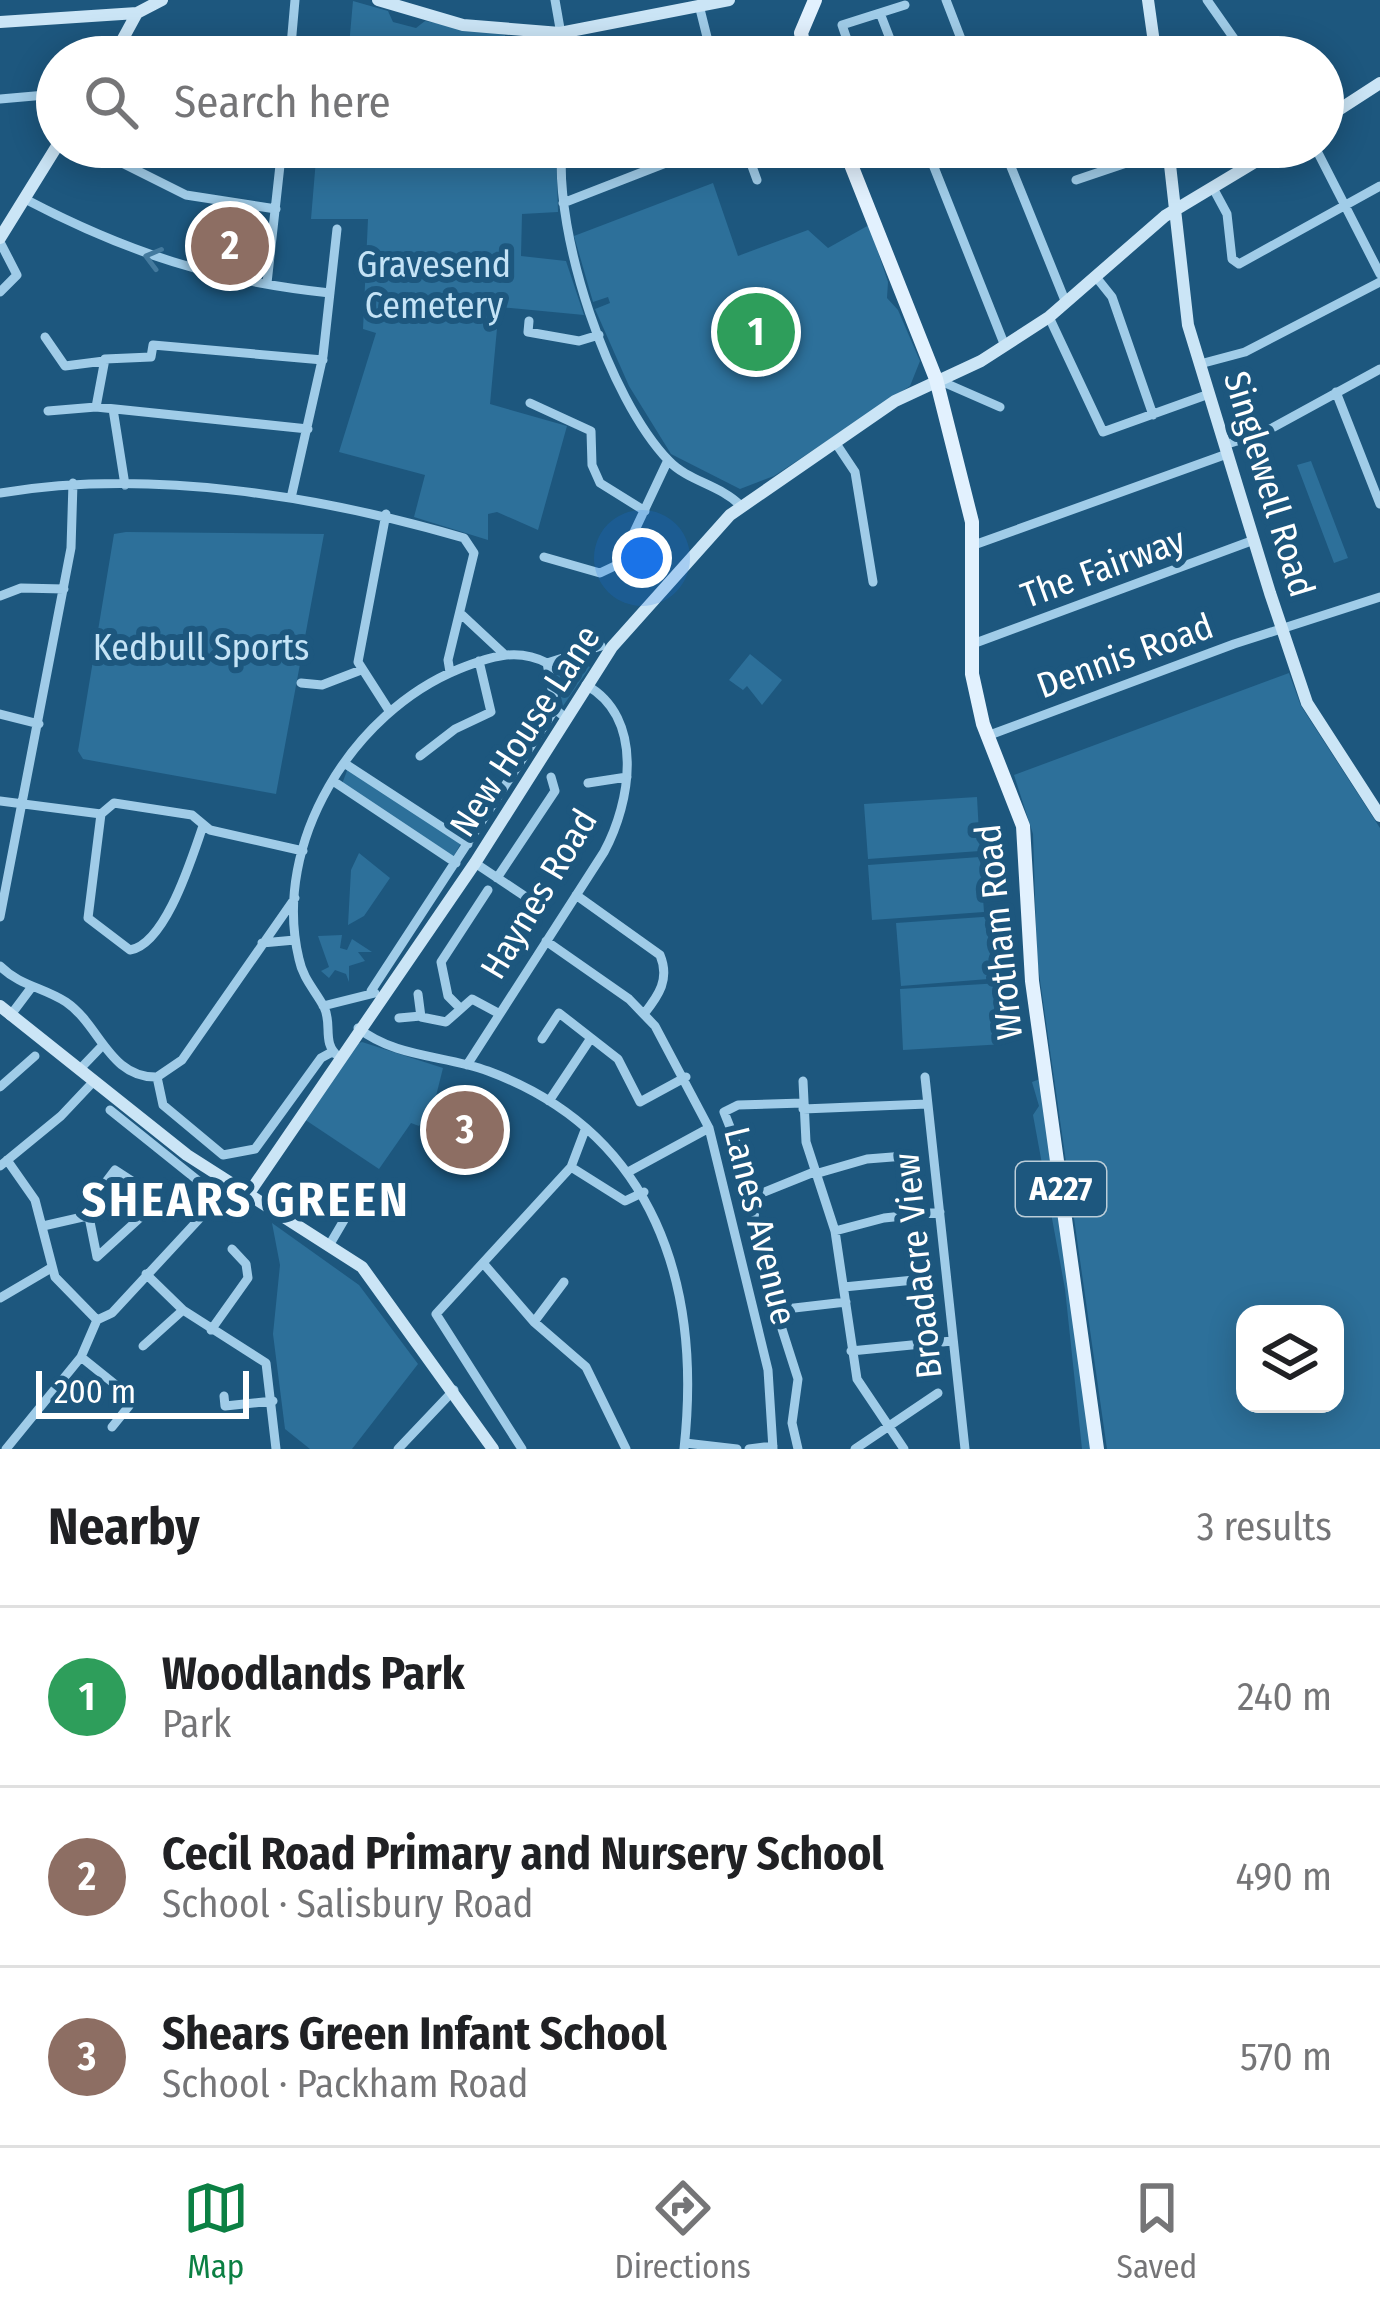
<!DOCTYPE html>
<meta charset="utf-8">
<style>
body{margin:0;font-family:"Fira Sans Condensed",sans-serif;background:#f2f2f2;color:#202124}
.controls{position:absolute;right:36px;bottom:36px;display:grid;overflow:hidden;border-radius:24px;box-shadow:0 6px 30px #0003}
.controls button{width:108px;height:108px;display:grid;place-items:center;padding:0;border:0;border-bottom:3px solid #e0e0e0;background:#fff;color:#202124;font:60px sans-serif}
.scale{position:absolute;left:36px;bottom:30px;width:213px;box-sizing:border-box;padding-left:12px;border:6px solid #fff;border-top:0;font-size:33px;line-height:42px;white-space:nowrap;color:#fff;-webkit-text-stroke:9px #1d577e;paint-order:stroke}
.you{position:absolute;left:642px;top:558px;width:42px;height:42px;margin:-30px;border:9px solid #fff;border-radius:50%;background:#1a73e8;box-shadow:0 0 0 18px #1a73e833}
.badge{display:grid;place-items:center;width:78px;height:78px;border-radius:50%;background:#0b8043;color:#fff;font-size:39px;font-weight:700}
.pin{position:absolute;translate:-50% -50%;border:6px solid #fff;box-shadow:0 3px 12px #0006}
.list{margin:0;padding:0;list-style:none}
h2{display:flex;justify-content:space-between;align-items:center;height:156px;margin:0;padding:0 48px;font-size:51px}
h2 small{font-size:39px;font-weight:400;color:#757577}
.list li{display:grid;grid-template-columns:78px 1fr auto;gap:36px;align-items:center;box-sizing:border-box;height:180px;padding:0 48px;border-top:3px solid #e0e0e0}
.list b{display:block;font-size:45px;white-space:nowrap}
.list p{margin:0;font-size:39px;white-space:nowrap;color:#757577}
.list em{font-size:39px;font-style:normal;color:#757577}
.icon{flex:none;width:66px;height:66px;fill:none;stroke:currentColor;stroke-width:2;stroke-linecap:round;stroke-linejoin:round}
.map{position:relative;flex:none;width:1380px;height:1449px;overflow:hidden}
.search{position:absolute;background:#fff;box-shadow:0 6px 30px #0003;left:36px;right:36px;top:36px;height:132px;display:flex;align-items:center;gap:30px;box-sizing:border-box;padding:0 42px;border-radius:66px;color:#757577;font-size:45px}
.sheet{height:696px;background:#fff}
nav{display:flex;justify-content:space-around;align-items:center;box-sizing:border-box;height:168px;border-top:3px solid #e0e0e0;background:#fff;font-size:33px;color:#757577}
nav a{display:grid;justify-items:center;gap:6px}
nav .on{color:#0b8043}
.map>svg:first-child{display:block}
</style>
<div class="map">
<svg width="1380" height="1449" viewBox="0 0 1380 1449">
<rect width="100%" height="100%" fill="#1d577e"/>
<path fill="#2d709a" fill-rule="evenodd" d="M353 1 388 11 393 22 416 28 425 21 505 35 506 45 509 36 526 37 555 57H348Z
M317 147H556L558 212 522 214 521 256 566 261 584 315 499 307 490 404 567 426 538 530 497 512 488 514V540L414 517 425 475 339 452 376 333 363 329 368 219H311Z
M713 183 738 256 808 230 828 248 869 225 888 282 887 298 898 310 920 361 910 386 774 476 740 489 671 454 629 386 595 309 610 303 608 297 593 302 574 236Z
M1311 461 1348 558 1334 563 1297 465Z
M126 532 324 534 276 794 83 759 78 751 114 534Z
M750 654 782 680 762 705 747 686 743 690 729 680Z
M577 660 590 667 563 706 555 670Z
M1289 673 1301 706 1380 828V1449H1107L1037 959 1033 834 1014 775ZM1245 1314H1335V1404H1245Z
M348 768 461 843 452 859 342 784Z
M977 797 980 851 868 859 864 804Z
M359 853 390 878 364 916 348 925 351 870Z
M980 857 984 912 872 920 868 865Z
M997 916 1001 978 901 986 896 923Z
M342 935 340 948 347 950 352 939 372 952H358L365 961 349 966V982L346 974 335 970 329 978 321 971 329 967 318 936Z
M1001 983 1005 1044 903 1050 900 989Z
M362 1042 443 1068 435 1100 419 1126 411 1123 379 1169 304 1119 354 1045Z
M1040 1079 1091 1449H1082L1065 1289 1033 1115 1039 1106 1032 1082Z
M272 1223 359 1285 418 1364 352 1449H310L285 1429 273 1334 280 1265Z"/>
<g fill="none" stroke-linecap="round" stroke-linejoin="round">
<path stroke="#a0cce8" stroke-width="9" d="M555 0 565 57
M946 0 968 57
M1207 0 1247 57
M699 5 712 57
M880 13 897 57
M167 57 179 49 206 57
M212 57 216 45
M290 57 295 0
M853 57 842 25 905 5
M1095 57 1153 39
M0 99 57 94
M90 147 186 195 276 209
M562 147C554 234 608 398 669 461 688 481 720 485 740 505
M745 147 757 180
M926 147 1005 346
M1003 147 1066 303
M1315 147 1380 274
M1076 180 1168 149
M1213 188 1227 214 1232 259 1239 264 1380 186
M25 199C128 253 215 281 330 293
M563 203 707 147
M0 242 17 275 0 292
M1096 277 1112 297 1153 415
M267 283 282 147
M1049 317 1103 432 1209 394
M529 321 528 332 579 341 599 335
M45 337 65 366 104 361
M1200 364 1245 352 1380 282
M936 379 1000 407
M1336 392 1380 504
M530 403 591 431 592 465 600 483 645 511
M96 407 105 359 151 357 153 345 323 360
M113 409 125 485
M48 411 96 407 308 429
M835 442 855 472 873 582
M1224 445 1263 433 1380 369
M0 493C150 468 320 496 464 538L474 553 448 660 450 672
M291 498 323 356 337 229
M386 514 358 662 390 712
M974 545 1227 454
M544 557 600 573 619 564 668 460
M0 596 21 588 64 589
M460 613 504 654
M970 645 1254 540
M547 663 556 710 566 718
M547 663 601 646
M301 683 322 685 361 670
M0 714 39 724
M987 736 1234 644 1380 597
M420 756 455 729 491 712 479 661
M344 763 468 844
M333 781 456 863
M588 783 627 777
M0 801 101 814
M101 814 88 918 130 950C166 944 192 857 203 826
M101 814 114 803 192 815 210 830 303 851
M475 863 532 901
M497 878 555 791 551 777
M576 895 660 955C670 979 659 995 644 1014
M0 917 71 548 73 483
M546 941 629 999 655 1026 709 1128 768 1370 773 1449
M262 943 295 940
M0 966C20 986 43 987 66 1002 100 1025 109 1078 157 1077L182 1060 295 898
M371 991 555 709
M418 994 421 1017 446 1022 472 999 498 1013
M323 1006 375 993
M458 1006 448 996 441 962 488 890
M10 1016 31 988
M399 1018 421 1016
M358 1028C396 1058 445 1055 488 1071 655 1133 702 1285 684 1449
M542 1039 559 1013 618 1059 640 1102 686 1077
M339 1057C321 1043 333 1025 324 1007 315 990 303 979 299 959 271 843 353 712 459 669 489 657 517 647 547 663
M467 1065 604 852C631 802 645 718 586 685
M79 1070 102 1046
M157 1077 163 1105 223 1155 255 1149 321 1058 332 1052
M925 1077 965 1449
M803 1081 806 1142 835 1231 857 1379 904 1449
M0 1087 35 1056
M549 1101 591 1038
M803 1109 927 1104
M7 1160 35 1200 55 1277 97 1320
M0 1166 61 1116 94 1081
M571 1167 625 1201 644 1192
M115 1170 152 1194 154 1205 97 1257 87 1207Z
M630 1171 709 1128
M815 1174 867 1159 905 1156
M757 1195 754 1218 774 1304 798 1379 792 1423 798 1449
M757 1195 724 1112 738 1105 803 1103
M757 1195 814 1172
M43 1226 87 1216
M835 1231 884 1218 940 1212
M330 1244 357 1198 346 1192 349 1184
M483 1263 534 1322 586 1367 626 1449
M146 1274 183 1310 266 1363 276 1449
M844 1287 914 1280
M0 1298 51 1268
M777 1310 846 1302
M97 1320 112 1313 213 1204 206 1187 110 1110
M534 1322 564 1282
M211 1330 248 1278 246 1264 232 1249
M143 1346 183 1310
M851 1351 952 1341
M81 1357 127 1394 129 1406 112 1427
M224 1396 225 1406 273 1401
M685 1443 737 1449
M6 1449 81 1357 97 1320
M398 1449 454 1390
M522 1449 436 1314 571 1167 585 1130
M749 1449 773 1446
M855 1449 938 1393"/>
<path stroke="#cbe5f6" stroke-width="12" d="M378 0 463 25 560 33 729 0
M1148 0 1156 57
M0 22 137 13 162 0
M113 57 137 13
M1323 120 1380 83
M1168 147 1188 325 1270 593 1307 703 1380 816
M0 238 57 146
M0 1006 187 1155 362 1267 493 1449
M247 1196 475 863 612 647 730 515 895 401 981 361 1049 317 1165 216 1280 147"/>
<path stroke="#e2f1fe" stroke-width="14" d="M806 57 801 33 815 0
M844 147 936 379 972 522V674L983 724 1023 826 1032 981 1097 1449"/>
</g>
<defs><path id="oneway-chevron" d="M-2-3.5L2.5 0L-2 3.5" fill="none" stroke-width="1.6" stroke-linecap="round" stroke-linejoin="round" transform="scale(3)"/></defs>
<use stroke="#447a9e" href="#oneway-chevron" transform="translate(153 258) rotate(-165)"/>
<g text-anchor="middle" dominant-baseline="central" stroke-width="12" stroke-linejoin="round" paint-order="stroke">
<rect fill="#1d577e" stroke="#bbcdd8" stroke-width="3" x="1016" y="1162" width="90" height="54" rx="9"/>
<g font-size="33" font-weight="bold" fill="#fff">
<text x="1061" y="1189">A227</text>
</g>
<g font-size="36" fill="#c4e3f6" stroke="#1d577e">
<text x="434" y="265">Gravesend<tspan x="434" dy="41">Cemetery</tspan></text>
<text x="201" y="648">Kedbull Sports</text>
</g>
<g font-size="36" fill="#fff" stroke="#1d577e">
<text transform="translate(1269 484) rotate(73)">Singlewell Road</text>
<text transform="translate(1103 568) rotate(-20)">The Fairway</text>
<text transform="translate(1125 656) rotate(-20)">Dennis Road</text>
<text transform="translate(525 731) rotate(-57)">New House Lane</text>
<text transform="translate(539 894) rotate(-59)">Haynes Road</text>
<text transform="translate(999 932) rotate(-96)">Wrotham Road</text>
<text transform="translate(760 1226) rotate(76)">Lanes Avenue</text>
<text transform="translate(918 1266) rotate(-96)">Broadacre View</text>
</g>
<g font-size="48" font-weight="bold" letter-spacing="3" fill="#fff" stroke="#1d577e">
<text x="246" y="1200">SHEARS GREEN</text>
</g>
</g>
</svg>
<div class="controls">
<button><svg class="icon" aria-label="layers" viewBox="0 0 24 24"><path d="M12 4l9 5-9 5-9-5zM3 14l9 5 9-5"/></svg></button>
</div>
<div class="scale">200 m</div>
<div class="you"></div>
<div class="pin badge" style="left:756px;top:332px;background:#2e9e5b">1</div>
<div class="pin badge" style="left:230px;top:246px;background:#8d6e63">2</div>
<div class="pin badge" style="left:465px;top:1130px;background:#8d6e63">3</div>
<div class="search"><svg class="icon" aria-label="search" viewBox="0 0 24 24"><circle cx="10" cy="10" r="6"/><path d="M15 15l6 6"/></svg>Search here</div>
</div>
<section class="sheet">
<h2>Nearby<small>3 results</small></h2>
<ul class="list">
<li><span class="badge" style="background:#2e9e5b">1</span><div><b>Woodlands Park</b><p>Park</p></div><em>240 m</em></li>
<li><span class="badge" style="background:#8d6e63">2</span><div><b>Cecil Road Primary and Nursery School</b><p>School · Salisbury Road</p></div><em>490 m</em></li>
<li><span class="badge" style="background:#8d6e63">3</span><div><b>Shears Green Infant School</b><p>School · Packham Road</p></div><em>570 m</em></li>
</ul>
</section>
<nav>
<a class="on"><svg class="icon" aria-label="map" viewBox="0 0 24 24"><path d="M3 6l6-2 6 2 6-2v14l-6 2-6-2-6 2zM9 4v14M15 6v14"/></svg>Map</a>
<a><svg class="icon" aria-label="directions" viewBox="0 0 24 24"><path d="M12 3l9 9-9 9-9-9zM9 14v-3h6M13 9l2 2-2 2"/></svg>Directions</a>
<a><svg class="icon" aria-label="saved" viewBox="0 0 24 24"><path d="M7 4h10v16l-5-4-5 4z"/></svg>Saved</a>
</nav>
